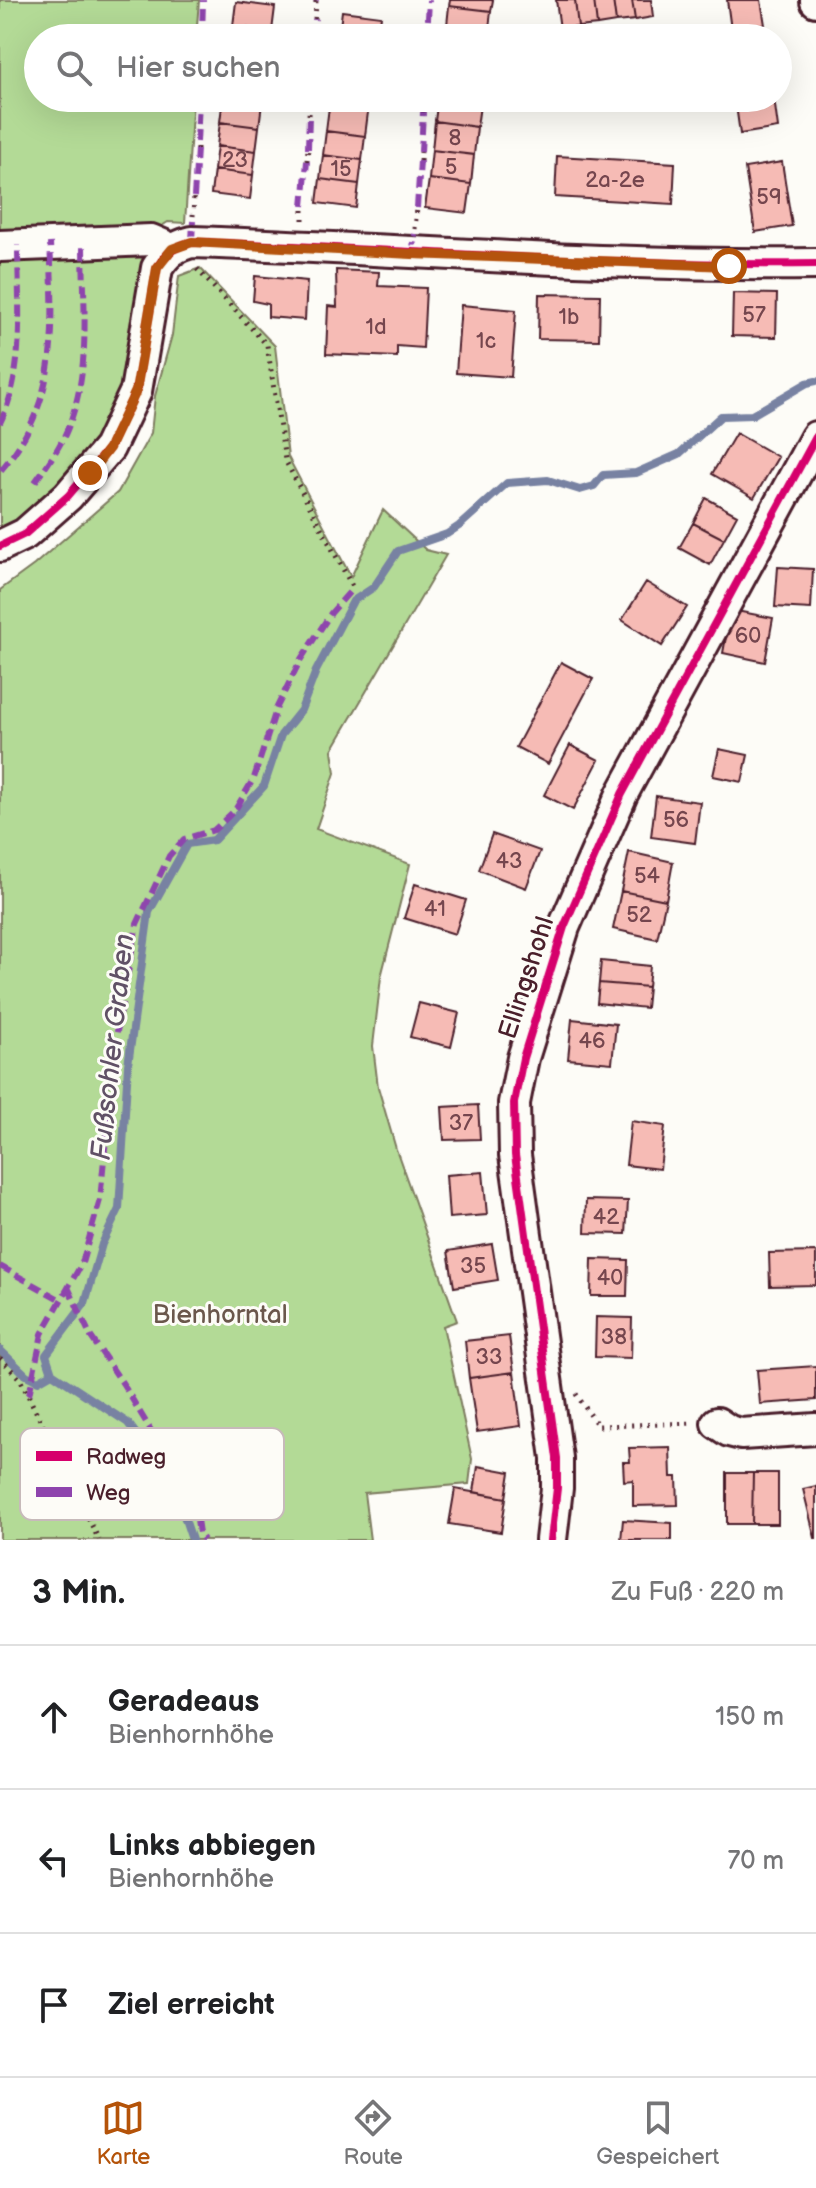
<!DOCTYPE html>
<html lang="de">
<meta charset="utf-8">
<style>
body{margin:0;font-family:"Balsamiq Sans",sans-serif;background:#f2f2f2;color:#202124}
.stop{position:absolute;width:24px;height:24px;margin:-18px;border:6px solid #b45309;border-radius:50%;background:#fff}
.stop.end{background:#b45309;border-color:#fff;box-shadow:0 2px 8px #0008}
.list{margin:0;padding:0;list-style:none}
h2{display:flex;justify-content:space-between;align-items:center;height:104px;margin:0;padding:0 32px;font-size:34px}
h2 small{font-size:26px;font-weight:400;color:#757577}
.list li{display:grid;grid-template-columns:52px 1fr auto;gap:24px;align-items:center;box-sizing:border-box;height:144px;padding:0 32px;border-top:2px solid #e0e0e0}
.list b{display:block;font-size:30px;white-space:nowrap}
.list p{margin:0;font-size:26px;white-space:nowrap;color:#757577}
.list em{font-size:26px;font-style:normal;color:#757577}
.icon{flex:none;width:44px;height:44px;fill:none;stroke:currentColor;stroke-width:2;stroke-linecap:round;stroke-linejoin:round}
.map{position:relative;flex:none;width:816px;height:1540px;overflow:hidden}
.search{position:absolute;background:#fff;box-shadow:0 8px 32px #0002;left:24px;right:24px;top:24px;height:88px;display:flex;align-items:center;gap:20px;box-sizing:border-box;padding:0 28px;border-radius:44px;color:#757577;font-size:30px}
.sheet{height:536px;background:#fff}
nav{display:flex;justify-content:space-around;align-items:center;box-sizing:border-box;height:112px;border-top:2px solid #e0e0e0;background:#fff;font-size:22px;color:#757577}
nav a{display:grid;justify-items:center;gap:4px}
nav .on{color:#b45309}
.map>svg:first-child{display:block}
</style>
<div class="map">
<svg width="816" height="1540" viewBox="0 0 816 1540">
<rect width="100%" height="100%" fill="#fdfcf7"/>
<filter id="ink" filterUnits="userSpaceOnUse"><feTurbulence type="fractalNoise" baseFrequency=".0125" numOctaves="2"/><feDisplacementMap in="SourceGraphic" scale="16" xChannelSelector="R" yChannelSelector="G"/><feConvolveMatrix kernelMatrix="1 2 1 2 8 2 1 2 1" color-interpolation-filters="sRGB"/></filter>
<g filter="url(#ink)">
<path fill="#b3da96" stroke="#7e7c60" stroke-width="2" d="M0 0H199L196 38H38V98H193L185 223 168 222 143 238 145 280 127 385 115 417 63 489 0 535Z
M200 268 275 346 288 457 351 577 383 510 426 550 446 555 332 750 335 773 316 829 410 864 381 977 373 1046 378 1087 396 1149 457 1321 443 1326 472 1459 469 1484 364 1493 370 1540H0V590L34 565 118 492 151 433 155 396 172 335 179 276Z"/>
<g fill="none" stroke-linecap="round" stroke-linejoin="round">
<path stroke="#7882a2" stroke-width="8" d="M0 1350 26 1375 38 1381 52 1373 128 1423 145 1446 168 1463 170 1488 181 1507 192 1540
M52 1373 46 1355 85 1303 102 1244 119 1209 128 1065 149 912 187 844 214 840 264 786 281 735 301 710 316 671 353 601 374 587 398 551 447 534 459 526 507 483 548 480 580 490 594 486 603 475 636 473 679 454 721 416 752 415 807 383 816 381"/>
</g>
<path fill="#f6bbb5" stroke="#4a1f2b" stroke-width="2" d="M450 0H493L491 11 449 6Z
M556 0H575L578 27 560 29Z
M575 0H594L597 25 578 27Z
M594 0H613L616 22 597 25Z
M613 0H632L635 20 616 22Z
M632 0H651L653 17 635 20Z
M727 0H761L765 25 731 30Z
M236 2 275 7 272 31 233 26Z
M449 6 491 11 488 38 446 35Z
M342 11 381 16 378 38 339 35Z
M233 26 272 31 271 38H231Z
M223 98 262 103 259 127 220 122Z
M331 98H370L368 112 329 107Z
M438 98H481L477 127 435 121Z
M735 98H774L778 128 740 134Z
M329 107 368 112 365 136 326 131Z
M435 121 477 127 474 155 432 150Z
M220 122 259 127 256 151 217 146Z
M326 131 365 136 362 160 323 155Z
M217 146 256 151 253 175 214 170Z
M432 150 474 155 471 184 429 179Z
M323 155 362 160 359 184 320 179Z
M557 156 675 163 673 204 555 197Z
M782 162 792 226 755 232 745 168Z
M214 170 253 175 250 199 211 194Z
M320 179 359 184 356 208 317 203Z
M429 179 471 184 467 213 425 208Z
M336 270 379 272 378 286 426 288 423 348 397 346V357L326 354 328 306 337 307Z
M255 276 307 281 305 320 268 317V304L253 301Z
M733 293 777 294 776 337 732 336Z
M539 294 600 295 599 340 538 339Z
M461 305 516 310 511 377 456 373Z
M736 433 778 457 754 498 712 474Z
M706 498 737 515 724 539 693 523Z
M693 523 724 539 710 565 679 548Z
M778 567 813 569 811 609 775 607Z
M646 582 687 607 662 646 622 620Z
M731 610 773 618 765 662 723 653Z
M561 662 593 679 548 764 516 747Z
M570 745 599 760 573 810 544 795Z
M719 749 748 755 742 782 713 776Z
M656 796 700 802 695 843 651 837Z
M492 834 540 851 526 888 479 870Z
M629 852 673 862 666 900 621 891Z
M415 884 466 900 455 934 404 918Z
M621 891 666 900 657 939 613 929Z
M601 961 650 966 648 987 599 983Z
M599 983 648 987 646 1008 597 1003Z
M419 1003 459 1013 451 1047 410 1037Z
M572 1019 616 1024 612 1063 568 1059Z
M478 1105 480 1139 444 1140 442 1107Z
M631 1121 665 1126 660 1169 626 1165Z
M483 1172 487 1215 449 1218 446 1175Z
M586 1200 628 1201 626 1234 585 1233Z
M492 1244 498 1280 454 1287 448 1251Z
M816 1252V1285L770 1286 769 1253Z
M592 1259 628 1260 627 1296H591Z
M596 1317 632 1318 631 1358 595 1357Z
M509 1336 514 1372 469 1378 465 1341Z
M816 1366V1400L760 1404 757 1370Z
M514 1372 521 1426 477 1432 469 1378Z
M670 1447 671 1477H677L678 1505 633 1506V1480L624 1481 623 1462H630L629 1448Z
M478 1466 510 1472 506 1498 474 1492Z
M727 1473H753L752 1524H727Z
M753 1473H778V1524H752Z
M816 1486V1538H815L803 1489Z
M455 1489 506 1498 501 1532 449 1524Z
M623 1520 672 1523V1540H621Z"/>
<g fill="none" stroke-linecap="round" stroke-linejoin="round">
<defs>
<path id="minor" d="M816 0V1
M0 246 151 240 172 249
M0 546 25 534 68 496 109 448 136 391 157 268C166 253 175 246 192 242 400 249 608 267 816 264
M717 1423 729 1431 741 1434 816 1429
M551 1540 557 1488V1458L515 1155 514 1103 523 1058 564 927 622 794 816 437"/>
</defs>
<use href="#minor" stroke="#4a1f2b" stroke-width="36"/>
<path stroke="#4a1f2b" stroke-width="5" stroke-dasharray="2 6" stroke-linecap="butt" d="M315 19 316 1
M199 101V98
M423 112 424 100
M309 115 310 104
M197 149V142
M307 161 308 149
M420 161 421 152
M193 216 194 197
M303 220V206
M415 229 417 208
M197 269 267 345 285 460 353 588
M0 1358 20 1379 99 1540
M576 1394 598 1426 694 1423"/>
<use href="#minor" stroke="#fdfcf7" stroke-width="30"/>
<path stroke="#8e44ad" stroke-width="6" stroke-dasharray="12 6" stroke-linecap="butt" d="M316 0V1
M202 38 203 0
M314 38 315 19
M427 38 429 0
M424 100V98
M310 104V98
M197 142 199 101
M308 149 309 115
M421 152 423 112
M194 197 197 149
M303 206 307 161
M417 208 420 161
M192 242 193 221
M412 254 415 234
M0 423C26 370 18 303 18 245
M1 470C60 401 54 327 50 243
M35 482C47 465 59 449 67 430 92 371 83 304 83 242
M0 1266 61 1300
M68 1287 91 1337 123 1384 170 1462 179 1491 195 1506 199 1533 204 1540
M29 1395 42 1334 82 1263 100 1200 116 1037 137 924 169 856 184 839 214 830 235 810 254 778 277 707 301 659 331 613 353 588"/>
<defs>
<path id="cycleway" d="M0 546 25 534 68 496 109 448 136 391 157 268C166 253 175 246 192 242 400 249 608 267 816 264
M551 1540 557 1488V1458L515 1155 514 1103 523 1058 564 927 622 794 816 437"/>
</defs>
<use href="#cycleway" stroke="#fdfcf7" stroke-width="13"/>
<use href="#cycleway" stroke="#d6006c" stroke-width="8"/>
</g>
</g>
<g fill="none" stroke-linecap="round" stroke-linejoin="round" filter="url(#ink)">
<path stroke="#b45309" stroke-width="10" d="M90 473 109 448 136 391 157 268 172 249 192 242 412 254 729 266"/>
</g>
<g text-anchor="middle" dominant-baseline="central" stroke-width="6" stroke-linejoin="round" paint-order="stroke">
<g font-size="22" fill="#75464e">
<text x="455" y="138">8</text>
<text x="235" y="160">23</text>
<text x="451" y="167">5</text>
<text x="341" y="169">15</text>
<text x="615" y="180">2a-2e</text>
<text x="769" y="197">59</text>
<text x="754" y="315">57</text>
<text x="569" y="317">1b</text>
<text x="376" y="327">1d</text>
<text x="486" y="341">1c</text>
<text x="748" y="636">60</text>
<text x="676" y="820">56</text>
<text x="509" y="861">43</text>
<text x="647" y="876">54</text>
<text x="435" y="909">41</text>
<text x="639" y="915">52</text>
<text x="592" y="1041">46</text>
<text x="461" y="1123">37</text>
<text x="606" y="1217">42</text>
<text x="473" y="1266">35</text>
<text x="610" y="1278">40</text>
<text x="614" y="1337">38</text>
<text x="489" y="1357">33</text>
</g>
<g font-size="26" fill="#4a1f2b" stroke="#fdfcf7">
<text transform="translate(527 978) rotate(-72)">Ellingshohl</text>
</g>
<g font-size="26" fill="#6a574b" stroke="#fdfcf7">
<text x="220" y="1315">Bienhorntal</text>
</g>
<g font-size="28" font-style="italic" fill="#615166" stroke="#fdfcf7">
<text transform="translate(113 1047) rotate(-84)">Fußsohler Graben</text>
</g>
</g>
<rect x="20" y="1428" width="264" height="92" rx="12" fill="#fdfcf7" stroke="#c7baba" stroke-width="2"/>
<rect x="36" y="1451" width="36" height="10" fill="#d6006c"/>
<rect x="36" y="1487" width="36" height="10" fill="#8e44ad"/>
<g font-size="22" fill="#4a1f2b">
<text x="86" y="1464">Radweg</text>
<text x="86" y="1500">Weg</text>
</g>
</svg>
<div class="stop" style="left:729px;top:266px"></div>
<div class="stop end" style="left:90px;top:473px"></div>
<div class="search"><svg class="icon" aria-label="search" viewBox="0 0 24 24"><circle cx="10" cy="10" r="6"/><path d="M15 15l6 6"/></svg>Hier suchen</div>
</div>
<section class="sheet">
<h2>3 Min.<small>Zu Fuß · 220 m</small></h2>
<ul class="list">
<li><svg class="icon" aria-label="ahead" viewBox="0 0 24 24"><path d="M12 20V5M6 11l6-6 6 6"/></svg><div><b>Geradeaus</b><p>Bienhornhöhe</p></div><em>150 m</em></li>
<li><svg class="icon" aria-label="left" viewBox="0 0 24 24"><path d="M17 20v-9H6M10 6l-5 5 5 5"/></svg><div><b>Links abbiegen</b><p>Bienhornhöhe</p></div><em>70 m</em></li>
<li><svg class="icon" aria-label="arrive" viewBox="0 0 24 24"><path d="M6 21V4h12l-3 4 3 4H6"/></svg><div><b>Ziel erreicht</b></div></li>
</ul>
</section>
<nav>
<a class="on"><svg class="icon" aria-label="map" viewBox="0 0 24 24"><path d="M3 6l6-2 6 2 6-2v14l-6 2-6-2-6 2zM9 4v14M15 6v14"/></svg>Karte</a>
<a><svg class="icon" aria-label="directions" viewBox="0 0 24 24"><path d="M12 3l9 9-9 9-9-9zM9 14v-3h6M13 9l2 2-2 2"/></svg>Route</a>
<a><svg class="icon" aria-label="saved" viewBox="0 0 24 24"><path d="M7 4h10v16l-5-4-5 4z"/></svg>Gespeichert</a>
</nav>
